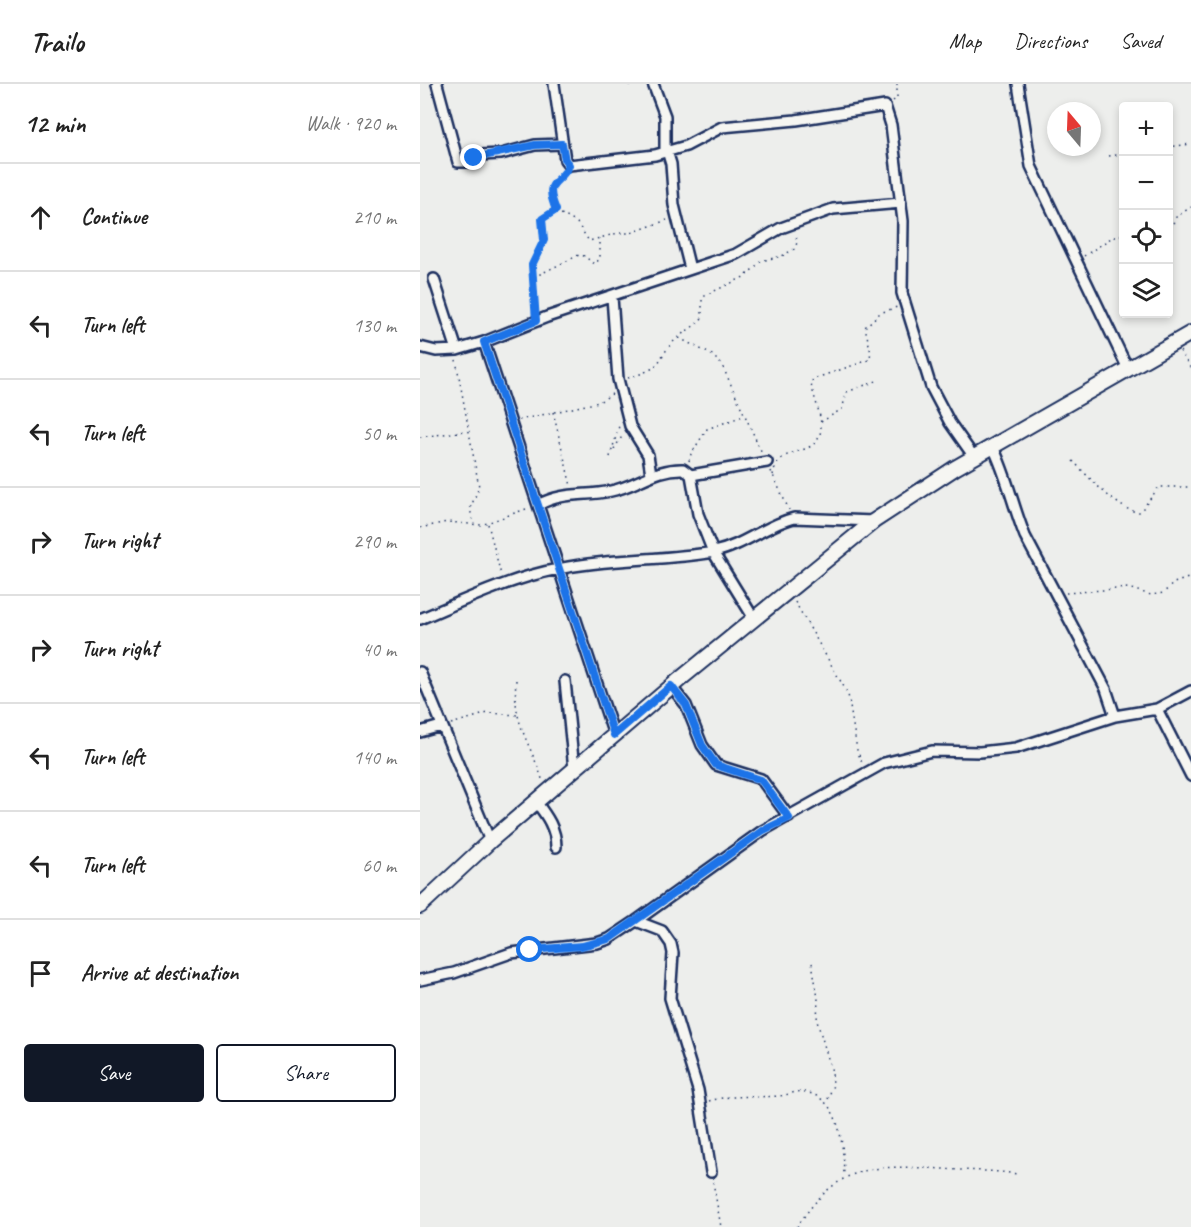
<!DOCTYPE html>
<meta charset="utf-8">
<style>
body{margin:0;font-family:Caveat,sans-serif;background:#f6f6f6;color:#222}
.controls{position:absolute;right:18px;top:18px;display:grid;overflow:hidden;border-radius:6px;box-shadow:0 3px 9px #0003}
.controls button{width:54px;height:54px;display:grid;place-items:center;padding:0;border:0;border-bottom:2px solid #e0e0e0;background:#fff;color:#222;font:30px sans-serif}
.compass{position:absolute;left:627px;top:18px;width:54px;height:54px;border-radius:50%;background:#fff;box-shadow:0 3px 9px #0003;rotate:341deg}
.stop{position:absolute;width:18px;height:18px;margin:-14px;border:4px solid #1a73e8;border-radius:50%;background:#fff}
.stop.end{background:#1a73e8;border-color:#fff;box-shadow:0 2px 6px #0008}
.list{margin:0;padding:0;list-style:none}
h2{display:flex;justify-content:space-between;align-items:center;height:78px;margin:0;padding:0 24px;font-size:26px}
h2 small{font-size:20px;font-weight:400;color:#767676}
.list li{display:grid;grid-template-columns:39px 1fr auto;gap:18px;align-items:center;box-sizing:border-box;height:108px;padding:0 24px;border-top:2px solid #e0e0e0}
.list b{display:block;font-size:22px;white-space:nowrap}
.list em{font-size:20px;font-style:normal;color:#767676}
.actions{display:flex;gap:12px;padding:18px 24px}
.actions a{flex:1;padding:14px 0;border:2px solid #111827;border-radius:6px;text-align:center;font-size:21px;color:#111827}
.actions .main{background:#111827;color:#fff}
.icon{flex:none;width:33px;height:33px;fill:none;stroke:currentColor;stroke-width:2;stroke-linecap:round;stroke-linejoin:round}
.map{position:relative;flex:none;width:771px;height:1143px;overflow:hidden}
header{display:flex;align-items:center;gap:36px;box-sizing:border-box;height:84px;padding:0 30px;background:#fff;border-bottom:2px solid #e0e0e0}
header strong{font-size:28px}
nav{display:flex;gap:33px;margin-inline-start:auto;font-size:21px}
main{display:flex}
aside{flex:1;background:#fff}
.map>svg:first-child{display:block}
</style>
<header>
<strong>Trailo</strong>
<nav><a>Map</a><a>Directions</a><a>Saved</a></nav>
</header>
<main>
<aside>
<h2>12 min<small>Walk · 920 m</small></h2>
<ul class="list">
<li><svg class="icon" aria-label="ahead" viewBox="0 0 24 24"><path d="M12 20V5M6 11l6-6 6 6"/></svg><div><b>Continue</b></div><em>210 m</em></li>
<li><svg class="icon" aria-label="left" viewBox="0 0 24 24"><path d="M17 20v-9H6M10 6l-5 5 5 5"/></svg><div><b>Turn left</b></div><em>130 m</em></li>
<li><svg class="icon" aria-label="left" viewBox="0 0 24 24"><path d="M17 20v-9H6M10 6l-5 5 5 5"/></svg><div><b>Turn left</b></div><em>50 m</em></li>
<li><svg class="icon" aria-label="right" viewBox="0 0 24 24"><path d="M7 20v-9h11M14 6l5 5-5 5"/></svg><div><b>Turn right</b></div><em>290 m</em></li>
<li><svg class="icon" aria-label="right" viewBox="0 0 24 24"><path d="M7 20v-9h11M14 6l5 5-5 5"/></svg><div><b>Turn right</b></div><em>40 m</em></li>
<li><svg class="icon" aria-label="left" viewBox="0 0 24 24"><path d="M17 20v-9H6M10 6l-5 5 5 5"/></svg><div><b>Turn left</b></div><em>140 m</em></li>
<li><svg class="icon" aria-label="left" viewBox="0 0 24 24"><path d="M17 20v-9H6M10 6l-5 5 5 5"/></svg><div><b>Turn left</b></div><em>60 m</em></li>
<li><svg class="icon" aria-label="arrive" viewBox="0 0 24 24"><path d="M6 21V4h12l-3 4 3 4H6"/></svg><div><b>Arrive at destination</b></div></li>
</ul>
<div class="actions"><a class="main">Save</a><a>Share</a></div>
</aside>
<div class="map">
<svg width="771" height="1143" viewBox="0 0 771 1143">
<rect width="100%" height="100%" fill="#edeeec"/>
<filter id="ink" filterUnits="userSpaceOnUse"><feTurbulence type="fractalNoise" baseFrequency=".0167" numOctaves="2"/><feDisplacementMap in="SourceGraphic" scale="12" xChannelSelector="R" yChannelSelector="G"/><feConvolveMatrix kernelMatrix="1 2 1 2 8 2 1 2 1" color-interpolation-filters="sRGB"/></filter>
<g filter="url(#ink)">
<g fill="none" stroke-linecap="round" stroke-linejoin="round">
<defs>
<path id="street" d="M17 0 38 78H47L60 71 81 70 115 61 142 60
M134 0 145 76 149 81 235 71 266 62 302 43 376 36 465 22 471 41 483 137 482 209 511 303 530 339 554 373
M233 0 245 32V68
M598 0 611 82 708 285
M247 67 251 80 254 121 270 185
M14 195 37 266
M192 213 198 295 210 342 228 371 231 390
M64 258 194 651
M0 263 16 267 37 266 64 258 127 233 316 170 361 144 413 125 481 119
M573 363C587 392 593 422 605 452L686 605 695 632
M271 391 347 378
M118 421C144 407 164 413 191 407 217 402 235 384 263 385L271 391 278 430 293 468 333 533
M0 535C45 516 91 494 138 485 189 474 242 477 294 468 323 462 346 441 374 434L454 437
M0 588 70 757
M145 597 154 685
M251 602 266 621 282 661 296 681 341 695 369 733
M737 625 771 692
M0 648 21 642
M116 718C127 732 136 745 136 763
M216 837 342 747 464 679 512 667 560 668 596 664 695 632 737 625 771 607
M0 896 34 889 91 869 177 859 189 855 216 837 242 847 251 860 253 869 250 914 278 1006 291 1088"/>
<path id="secondary" d="M0 822 70 757 259 596 454 437 535 384 771 249"/>
</defs>
<use href="#street" stroke="#1b2f5e" stroke-width="14"/>
<use href="#secondary" stroke="#1b2f5e" stroke-width="18"/>
<path stroke="#1b2f5e" stroke-width="1.5" stroke-dasharray="1.5 4.5" stroke-linecap="butt" d="M209 0 210 2
M473 17 477 14V0
M748 63 771 60
M689 72 704 70
M136 127 157 139 169 157 198 149H211L247 136
M748 150 756 133 771 123
M664 172 691 154 704 150
M114 193 159 171 165 172 172 179H176L180 174V154
M116 227 112 181 124 156 122 135 136 126C129 110 128 99 144 89
M259 254 292 271 302 281 342 369
M760 267 771 285
M36 276 59 403 50 425 54 441
M208 294C247 282 232 280 255 256 263 248 275 243 282 234V215L286 211 326 192 341 177 362 172 374 165 377 159 376 150
M133 328 151 402
M99 336 179 318 192 310
M401 338 422 325 427 308 459 296
M0 353 46 347
M194 365 203 351
M190 373 199 342
M269 377 271 370 287 345 323 332
M653 377C667 391 700 429 720 428L739 403H771
M357 379C363 371 373 369 382 366 415 356 396 324 391 300L393 295 449 276 451 269 445 243 460 229 477 223
M351 387 369 426
M353 391 355 383
M68 440 81 491
M0 444 27 438 61 441 109 424
M646 509 708 504 731 511 743 509 754 499 771 493
M375 518 428 610 437 666 442 679
M96 596C92 641 111 659 123 698
M31 640 68 629 98 631
M392 879 398 914 397 937 412 988 413 1001 407 1018
M289 1017C313 1010 333 1014 358 1012 367 1012 375 1006 385 1008 422 1015 423 1063 424 1092
M293 1098 301 1143
M377 1143C419 1078 454 1081 523 1085 548 1087 572 1086 597 1090"/>
<use href="#street" stroke="#f6f6f2" stroke-width="9"/>
<use href="#secondary" stroke="#f6f6f2" stroke-width="14"/>
</g>
</g>
<g fill="none" stroke-linecap="round" stroke-linejoin="round" filter="url(#ink)">
<path stroke="#1a73e8" stroke-width="8" d="M54 74 115 61 142 60 145 76 149 81C139 103 123 94 136 126L122 135 124 156 112 181 116 237 64 258 194 651 251 602 266 621 282 661 296 681 341 696 369 734 342 747 189 855 162 862 110 866"/>
</g>
</svg>
<div class="controls">
<button>+</button>
<button>−</button>
<button><svg class="icon" aria-label="locate" viewBox="0 0 24 24"><circle cx="12" cy="12" r="6"/><path d="M12 2v4M12 18v4M2 12h4M18 12h4"/></svg></button>
<button><svg class="icon" aria-label="layers" viewBox="0 0 24 24"><path d="M12 4l9 5-9 5-9-5zM3 14l9 5 9-5"/></svg></button>
</div>
<svg class="compass" viewBox="-18 -18 36 36"><path d="M0-13l5 13h-10z" fill="#e53935"/><path d="M0 13l5-13h-10z" fill="#767676"/></svg>
<div class="stop" style="left:110px;top:866px"></div>
<div class="stop end" style="left:54px;top:74px"></div>
</div>
</main>
